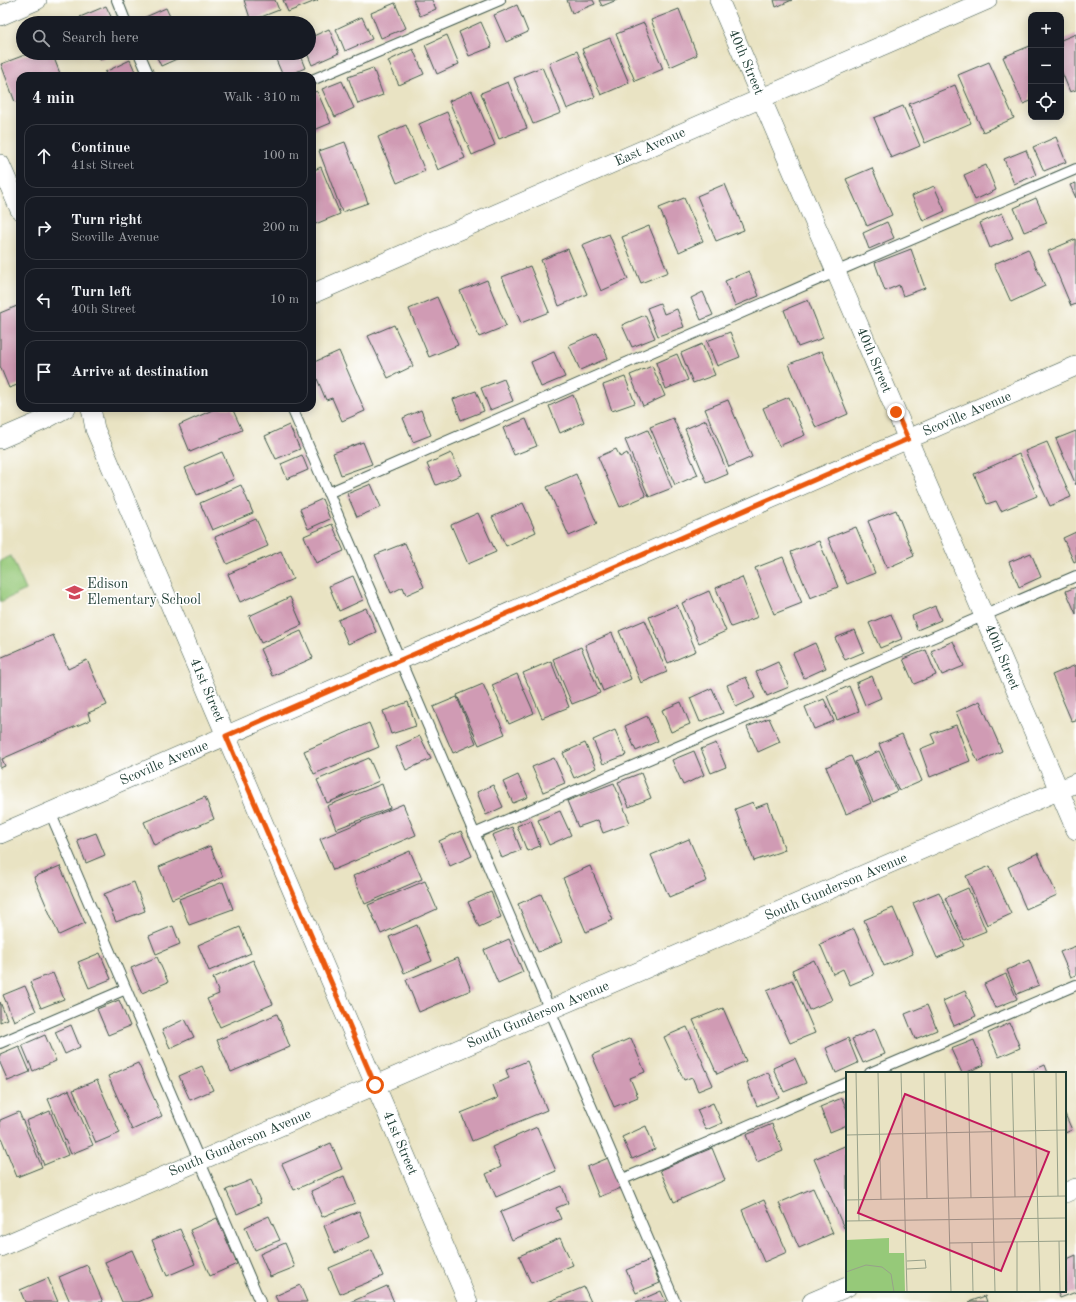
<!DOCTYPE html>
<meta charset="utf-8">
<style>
body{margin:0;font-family:"Old Standard TT",serif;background:#20242c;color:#f1f3f6}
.controls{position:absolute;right:12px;top:12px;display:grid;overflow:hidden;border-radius:8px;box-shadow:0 2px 10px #0003}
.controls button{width:36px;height:36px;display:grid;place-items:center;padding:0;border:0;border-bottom:1px solid #363941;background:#171b24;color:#f1f3f6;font:20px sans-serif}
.stop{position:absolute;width:12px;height:12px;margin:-9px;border:3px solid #ea580c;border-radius:50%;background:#fff}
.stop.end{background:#ea580c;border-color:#fff;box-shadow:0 1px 4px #0008}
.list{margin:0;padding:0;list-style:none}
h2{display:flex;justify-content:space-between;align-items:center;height:52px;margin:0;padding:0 16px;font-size:17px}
h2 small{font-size:13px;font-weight:400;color:#9ea1a6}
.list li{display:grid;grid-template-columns:26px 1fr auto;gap:12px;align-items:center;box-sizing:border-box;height:64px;margin:0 8px 8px;padding:0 8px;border:1px solid #363941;border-radius:12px}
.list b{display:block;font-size:15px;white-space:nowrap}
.list p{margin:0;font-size:13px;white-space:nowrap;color:#9ea1a6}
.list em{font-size:13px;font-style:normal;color:#9ea1a6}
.icon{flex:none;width:22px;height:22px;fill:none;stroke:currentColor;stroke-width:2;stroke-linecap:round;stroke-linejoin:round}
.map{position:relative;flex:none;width:1076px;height:1302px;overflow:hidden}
.search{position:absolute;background:#171b24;box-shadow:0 2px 10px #0003;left:16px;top:16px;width:300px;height:44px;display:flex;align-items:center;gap:10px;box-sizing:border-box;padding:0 14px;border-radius:22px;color:#9ea1a6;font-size:15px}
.panel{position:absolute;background:#171b24;box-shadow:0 2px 10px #0003;left:16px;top:72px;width:300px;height:340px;border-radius:12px}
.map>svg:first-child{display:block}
</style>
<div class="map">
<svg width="1076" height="1302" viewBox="0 0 1076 1302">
<rect width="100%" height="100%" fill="#fff"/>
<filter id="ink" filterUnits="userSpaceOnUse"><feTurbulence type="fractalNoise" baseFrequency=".025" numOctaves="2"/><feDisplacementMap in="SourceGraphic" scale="8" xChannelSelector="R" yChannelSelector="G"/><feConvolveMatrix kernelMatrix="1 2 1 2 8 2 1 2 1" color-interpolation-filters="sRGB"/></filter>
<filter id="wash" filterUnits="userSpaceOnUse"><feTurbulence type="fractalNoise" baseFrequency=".012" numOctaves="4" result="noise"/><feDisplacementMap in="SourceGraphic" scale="16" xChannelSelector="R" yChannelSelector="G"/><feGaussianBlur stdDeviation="0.9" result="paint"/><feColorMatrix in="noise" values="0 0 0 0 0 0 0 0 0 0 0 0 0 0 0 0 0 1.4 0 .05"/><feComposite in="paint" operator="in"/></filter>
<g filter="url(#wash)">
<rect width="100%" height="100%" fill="#e9e3c3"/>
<path fill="#96c979" stroke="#5a8356" d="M11 556 26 590 0 602V561Z"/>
<g id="blocks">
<path fill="#d09bb4" d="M244 0H275L279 10 251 21Z
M283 0H318L288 12Z
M413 0H432L436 9 420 16Z
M567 0H593L595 4 572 13Z
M599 0H617L602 6Z
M774 0H792L776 7Z
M395 3 406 28 381 38 371 13Z
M517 5 528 32 506 42 494 15Z
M106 6 114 23H83L80 17Z
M166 8 173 23H142L141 19Z
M679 9 697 55 670 67 651 20Z
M362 17 372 39 345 51 336 29Z
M481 22 492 47 469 56 459 32Z
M644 23 663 69 635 81 616 34Z
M329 29 339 53 312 65 307 53H309V38Z
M1076 34V90L1070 92 1061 70V40Z
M447 35 459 64 437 74 425 45Z
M610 38 629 83 601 95 582 49Z
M1030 46 1031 48V101L1023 104 1003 57Z
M413 49 424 74 399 85 388 61Z
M577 51 595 97 567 109 549 63Z
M30 53H52L61 76H20V100L15 102 1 64Z
M96 53H115L100 60Z
M155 53H190L161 66Z
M278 53H299L305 68 287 76H283L274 55Z
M130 60 137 76H107L105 72Z
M989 62 1014 118 983 132 958 75Z
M542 67 561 113 533 124 514 78Z
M373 68 383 95 358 104 348 77Z
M342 81 354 108 335 117 322 89Z
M508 82 527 128 499 139 481 93Z
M955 85 971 123 925 143 909 104Z
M317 91 331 123 312 131V93Z
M472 91 495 145 472 155 449 101Z
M903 106 920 146 891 158 874 118Z
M447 112 465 158 438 170 419 124Z
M406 125 425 171 397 183 378 137Z
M1056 137 1066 162 1044 171 1033 147Z
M345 142 368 203 342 212 319 151Z
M1026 150 1036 175 1014 184 1004 159Z
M986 165 996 190 975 200 964 175Z
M321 167 340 214 313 225 312 171Z
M872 168 892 215 867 226 846 179Z
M1076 183V198L1070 185Z
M725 184 744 230 716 241 697 196Z
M934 186 945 211 923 221 912 196Z
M684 198 703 241 679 252 659 208Z
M1036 198 1047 223 1024 232 1014 208Z
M1002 213 1013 238 990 248 980 223Z
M887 222 894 238 869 249 863 233Z
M649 226 668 272 641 283 622 237Z
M609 234 628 279 601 291 582 245Z
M1076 239V304L1071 306 1048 251Z
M568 249 587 294 559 306 541 260Z
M911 249 925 288 903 296 899 285 885 291 875 263Z
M1028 249 1045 286 1011 302 994 264Z
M530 266 549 312 521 323 502 277Z
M749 271 759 296 735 306 725 281Z
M487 280 506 326 479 337 460 291Z
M703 292 713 315 701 320 691 298Z
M437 297 458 345 429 357 409 309Z
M808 300 823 338 798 347 784 310Z
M660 303 664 314 677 309 684 327 658 336 647 308Z
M17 306 20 314V384L9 388 0 366V313Z
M645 315 655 338 632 347 622 325Z
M394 325 413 366 388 378 368 336Z
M730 332 740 357 717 366 707 341Z
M597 333 608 358 580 370 569 345Z
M702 344 715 375 693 383 681 353Z
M339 351 365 411 342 421 332 398 326 400 312 367V363Z
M822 351 848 414 816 428 789 364Z
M554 352 565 377 541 387 531 362Z
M677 354 688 380 666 389 656 363Z
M652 366 665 396 643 406 630 375Z
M625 377 635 403 612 411 603 385Z
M504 379 513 401 490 410 481 388Z
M476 391 484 411 461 420 453 399Z
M573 395 584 422 560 433 549 406Z
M789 397 805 435 779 446 763 408Z
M728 400 752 457 729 467 705 409Z
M217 408H232L242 430 190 452 179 425Z
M421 410 431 435 413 442 403 418Z
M673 418 698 475 675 485 650 427Z
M526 419 537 446 514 455 503 428Z
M706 420 728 474 707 483 685 429Z
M289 425 300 449 276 459 265 436Z
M648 430 672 488 649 497 625 440Z
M1076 431V485L1056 439Z
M363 442 372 464 341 475 333 453Z
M1047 442 1071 497 1050 506 1025 451Z
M616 449 620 457 627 453 646 496 620 507 598 457Z
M222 452 234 479 197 495 185 468Z
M451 453 461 475 436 485 427 464Z
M1019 454 1037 496 1001 511 996 501 987 504 974 474Z
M302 455 308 470 287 479 281 464Z
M576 474 597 524 569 536 547 487Z
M371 484 381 507 357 517 347 494Z
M241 485 253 513 212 530 200 503Z
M322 499 330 519 308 529 300 509Z
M523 503 536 532 506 546 492 517Z
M896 510 914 556 887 568 868 521Z
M478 513 496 552 468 564 451 525Z
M256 519 268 546 227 564 215 537Z
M332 524 344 551 316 563 304 536Z
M856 527 875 573 847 584 828 538Z
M1076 532V561L1074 562 1063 538Z
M819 541 838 587 810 598 791 552Z
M405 543 424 587 406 595 403 587 391 593 375 555Z
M281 551 293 579 240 602 228 574Z
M1031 553 1041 577 1019 587 1009 562Z
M783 557 802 603 774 614 755 568Z
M353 576 363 600 339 611 329 586Z
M742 577 758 617 731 627 716 588Z
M1076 587V614L1066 591Z
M709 591 726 631 699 643 682 603Z
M290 597 302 625 261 643 249 616Z
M677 605 696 651 668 663 649 617Z
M935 606 941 620 917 630 912 616Z
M366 608 376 632 348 644 338 620Z
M891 614 902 639 880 648 869 623Z
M645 620 667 672 641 683 619 631Z
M855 630 864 652 845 660 835 638Z
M301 631 313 658 272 676 260 649Z
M612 633 631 679 603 691 585 645Z
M53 635 68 669 87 660 107 705 88 713 90 720 2 759 5 766 0 768V658Z
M953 641 964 666 942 675 931 651Z
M815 643 826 668 804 678 793 653Z
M581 647 600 693 572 704 553 659Z
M926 650 936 675 914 684 903 659Z
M551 661 569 707 542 718 523 673Z
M778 662 789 687 767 696 756 672Z
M1076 665V721L1072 722 1052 675Z
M517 674 534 713 509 724 492 685Z
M872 676 881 698 865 705 856 683Z
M746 677 755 698 736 707 727 685Z
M483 684 505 734 479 745 457 695Z
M849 686 859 711 837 720 827 696Z
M712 688 723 713 700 722 690 698Z
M457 697 476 743 453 753 433 707Z
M824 699 834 721 814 729 805 707Z
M980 701 1002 751 978 762 956 712Z
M408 702 416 726 391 734 383 711Z
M681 702 690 724 671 732 662 710Z
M647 716 658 741 636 751 625 726Z
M769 718 780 742 758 752 747 727Z
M369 723 379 747 314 774 304 751Z
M956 725 970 761 930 777 920 749 935 743 931 734Z
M615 730 626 755 603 764 593 740Z
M902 734 922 781 899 791 879 744Z
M420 736 431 759 406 770 396 747Z
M585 743 596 768 574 778 563 753Z
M716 743 726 767 711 773 701 749Z
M694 751 704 775 683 785 672 760Z
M879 751 897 791 873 802 855 762Z
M851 756 871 803 846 814 826 767Z
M369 758 379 781 327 803 317 780Z
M554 758 565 783 543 792 532 767Z
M641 773 651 798 629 807 618 782Z
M518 775 528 797 513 803 503 782Z
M614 783 630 823 603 833 598 820 578 827 567 801Z
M382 784 390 808 336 829 327 806Z
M493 785 503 807 486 815 477 792Z
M205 797 214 819 154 845 144 822Z
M753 802 755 808 768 803 785 850 754 861 735 809Z
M403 804 416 835 333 870 320 839Z
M560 811 571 835 549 845 538 820Z
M531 820 540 846 527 851 517 826Z
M512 827 521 850 502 858 492 835Z
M461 831 472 856 450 866 439 841Z
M96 833 105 855 86 863 77 840Z
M689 839 707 881 669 897 651 855Z
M210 846 223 877 172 899 159 867Z
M410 851 422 879 365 904 353 876Z
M1038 853 1057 895 1026 909 1008 867Z
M60 866 85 923 59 935 34 877Z
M590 866 613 920 586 932 563 878Z
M990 866 1011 914 987 925 966 876Z
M425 881 437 909 381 934 368 905Z
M134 882 145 911 116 922 104 894Z
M223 882 233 909 189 925 179 899Z
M968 888 986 931 964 940 945 898Z
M491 892 501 917 479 927 468 902Z
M939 892 964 946 937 958 913 903Z
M541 894 562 942 538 952 518 904Z
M893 908 913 954 884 966 864 920Z
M417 925 432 961 404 973 389 937Z
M173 926 180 944 156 954 149 936Z
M240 927 251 953 209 971 198 945Z
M854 929 874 975 850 985 843 969 833 974 820 944Z
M509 939 523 972 498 983 484 950Z
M1076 946V975L1071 977 1060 952Z
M100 953 111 979 89 988 78 962Z
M157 957 168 982 142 993 131 968Z
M458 958 471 990 419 1012 406 980Z
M253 960 273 1004 220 1027 207 999 219 994 213 978Z
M814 960 832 1000 809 1010 792 970Z
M1029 960 1039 985 1017 994 1007 970Z
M53 973 64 999 41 1008 30 982Z
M1006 974 1017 999 995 1008 984 984Z
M792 980 815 1033 790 1043 767 991Z
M25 986 36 1011 14 1021 3 995Z
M965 991 976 1016 954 1026 943 1001Z
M119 1000 130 1026 108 1035 97 1009Z
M0 1002 7 1019 0 1022Z
M927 1005 937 1030 915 1039 905 1014Z
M723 1008 746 1061 717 1074 693 1020Z
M277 1014 290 1047 231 1072 217 1040Z
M185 1019 194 1037 170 1048 162 1030Z
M1010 1023 1020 1048 999 1057 988 1033Z
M71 1025 80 1047 65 1054 55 1032Z
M687 1027 713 1085 698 1091 692 1077 684 1080 664 1037Z
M875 1029 885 1054 863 1063 852 1039Z
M45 1035 56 1061 33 1071 22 1045Z
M631 1038 645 1072 630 1078 638 1097 614 1107 592 1055Z
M848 1038 858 1063 836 1073 826 1048Z
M974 1040 984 1065 965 1073H962L951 1049Z
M19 1046 30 1072 8 1081 0 1063V1054Z
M795 1058 806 1083 784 1092 773 1068Z
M527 1061 547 1110 472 1141 461 1113 498 1098 493 1085 509 1078 506 1070Z
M138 1063 162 1116 132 1130 108 1076Z
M1045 1065 1048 1073H1027Z
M202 1066 213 1090 190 1100 179 1076Z
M768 1072 779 1097 757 1106 747 1082Z
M97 1080 120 1133 96 1143 73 1090Z
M69 1090 93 1145 71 1154 48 1099Z
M842 1098 847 1110V1125L830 1132 820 1107Z
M713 1103 722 1123 706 1130 697 1110Z
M50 1111 68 1155 44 1165 26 1121Z
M19 1112 42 1167 17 1177 0 1135V1120Z
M1065 1114 1072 1130 1065 1133Z
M772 1124 783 1151 757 1162 746 1135Z
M646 1126 655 1149 632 1159 622 1137Z
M537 1127 556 1171 496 1197 486 1174 501 1167 492 1147Z
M331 1143 342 1169 294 1190 282 1164Z
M847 1145V1227L844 1228 814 1159Z
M712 1148 725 1180 674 1202 660 1170Z
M608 1158 621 1188 599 1197 587 1167Z
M344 1176 355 1203 322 1217 311 1191Z
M251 1180 261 1203 237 1214 226 1190Z
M562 1186 568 1203 556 1208 561 1219 512 1240 500 1212Z
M813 1188 833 1233 799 1248 779 1203Z
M764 1200 787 1252 764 1262 742 1210Z
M359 1211 370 1237 335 1253 324 1226Z
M269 1216 280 1240 255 1250 245 1227Z
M217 1218 237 1264 210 1276 190 1230Z
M180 1229 195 1264 167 1276 152 1240Z
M560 1238 573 1265 531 1283 519 1256Z
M285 1243 295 1267 270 1277 260 1254Z
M132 1250 152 1296 138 1302H122L105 1262Z
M372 1250 383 1276 340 1294 329 1268Z
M1076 1255V1292L1060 1298 1057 1291H1065V1260Z
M650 1260 660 1283 636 1293 626 1270Z
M87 1265 103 1302H70L59 1277Z
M48 1278 58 1302H25L20 1290Z
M300 1285 307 1302H278L275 1296Z
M387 1286 394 1302H351Z
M584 1287 591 1302H548Z
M661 1291 666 1302H636Z
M985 1296 987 1302H969Z"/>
</g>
</g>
<g filter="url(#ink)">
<use href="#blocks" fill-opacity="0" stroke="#3d5649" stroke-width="1"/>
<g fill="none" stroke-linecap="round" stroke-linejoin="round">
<defs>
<path id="service" d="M117 0 126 23
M139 53 149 76
M312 80 500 0
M292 408 675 1302
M328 493 805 285 1076 169
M50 812 260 1302
M474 834 1076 576
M0 1043 126 989
M870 1073 1076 985
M623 1179 847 1083"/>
<path id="minor" d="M719 0 1076 830
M0 16 37 0
M0 164 20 210
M312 294 987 0
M91 408 95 429 468 1302
M0 439 44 420 66 408
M0 834 1076 366
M1065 1193 1076 1188
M0 1247 1076 783
M812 1302 847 1287"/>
</defs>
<use href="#service" stroke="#3d5649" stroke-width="12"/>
<use href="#minor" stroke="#3d5649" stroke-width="20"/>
<use href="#service" stroke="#fff" stroke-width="10"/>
<use href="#minor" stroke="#fff" stroke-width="19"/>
</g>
</g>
<g fill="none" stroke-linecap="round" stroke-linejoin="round" filter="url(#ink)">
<path stroke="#ea580c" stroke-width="5" d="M375 1085 226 736 908 439 896 412"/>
</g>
<defs>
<symbol id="school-bare" viewBox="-9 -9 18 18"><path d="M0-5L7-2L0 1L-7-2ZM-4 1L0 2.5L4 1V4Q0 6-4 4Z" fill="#d1495b" stroke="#fff" stroke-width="2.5" paint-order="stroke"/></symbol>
</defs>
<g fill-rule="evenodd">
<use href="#school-bare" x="62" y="580" width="25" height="25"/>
</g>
<g text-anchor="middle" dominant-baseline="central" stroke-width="3" stroke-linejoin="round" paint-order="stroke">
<g font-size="14" fill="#1f3d34" stroke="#fff">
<text transform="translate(746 62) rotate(67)">40th Street</text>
<text transform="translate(650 147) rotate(-24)">East Avenue</text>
<text transform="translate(874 360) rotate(67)">40th Street</text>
<text transform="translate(967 414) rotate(-23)">Scoville Avenue</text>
<text transform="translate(1002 657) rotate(67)">40th Street</text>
<text transform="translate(207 690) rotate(67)">41st Street</text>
<text transform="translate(164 763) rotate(-23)">Scoville Avenue</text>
<text transform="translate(836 887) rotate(-23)">South Gunderson Avenue</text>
<text transform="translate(538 1015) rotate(-23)">South Gunderson Avenue</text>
<text transform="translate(240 1143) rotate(-23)">South Gunderson Avenue</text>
<text transform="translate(400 1143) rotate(67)">41st Street</text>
</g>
<g font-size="14" fill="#1f3d34" stroke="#fff" text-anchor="start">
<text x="87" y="584">Edison<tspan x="87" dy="16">Elementary School</tspan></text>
</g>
</g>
<g transform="translate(846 1072)">
<rect width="220" height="220" fill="#e9e3c3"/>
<path d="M43 166V181H58L59 220H0V168Z" fill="#96c979"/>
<path fill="none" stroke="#98a18a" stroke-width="1" d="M10 0 13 149M32 0 35 128M55 0 61 220M78 0 81 127M99 0 105 220M122 0 125 126M144 0 149 220M166 0 169 125M188 0 194 220M210 0 212 124M0 63 220 58M0 128 220 124M0 149 220 146M213 169 214 220M171 170V220M103 171 220 169M126 171 127 220M61 189 79 188 80 196 61 197M0 200 20 193 36 195 45 202 48 220"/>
<path fill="#c2185b" fill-opacity="0.15" stroke="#c2185b" stroke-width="2" d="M59 22 203 80 155 199 12 141Z"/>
<rect width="220" height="220" fill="none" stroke="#1f3d34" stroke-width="2"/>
</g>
</svg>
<div class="controls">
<button>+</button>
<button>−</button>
<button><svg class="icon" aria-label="locate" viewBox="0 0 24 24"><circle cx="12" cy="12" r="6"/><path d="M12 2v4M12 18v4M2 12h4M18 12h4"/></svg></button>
</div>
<div class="stop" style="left:375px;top:1085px"></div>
<div class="stop end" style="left:896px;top:412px"></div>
<div class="search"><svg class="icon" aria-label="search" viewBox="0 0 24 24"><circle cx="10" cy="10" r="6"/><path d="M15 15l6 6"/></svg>Search here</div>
<section class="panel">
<h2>4 min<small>Walk · 310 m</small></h2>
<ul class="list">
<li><svg class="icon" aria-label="ahead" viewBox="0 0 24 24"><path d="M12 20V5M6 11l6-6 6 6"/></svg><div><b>Continue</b><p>41st Street</p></div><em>100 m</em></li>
<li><svg class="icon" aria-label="right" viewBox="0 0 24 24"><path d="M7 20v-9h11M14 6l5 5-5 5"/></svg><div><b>Turn right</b><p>Scoville Avenue</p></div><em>200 m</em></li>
<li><svg class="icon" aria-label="left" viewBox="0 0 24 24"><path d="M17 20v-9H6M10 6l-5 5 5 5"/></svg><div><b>Turn left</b><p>40th Street</p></div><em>10 m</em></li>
<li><svg class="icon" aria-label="arrive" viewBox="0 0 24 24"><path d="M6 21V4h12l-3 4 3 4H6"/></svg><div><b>Arrive at destination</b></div></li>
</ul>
</section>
</div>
